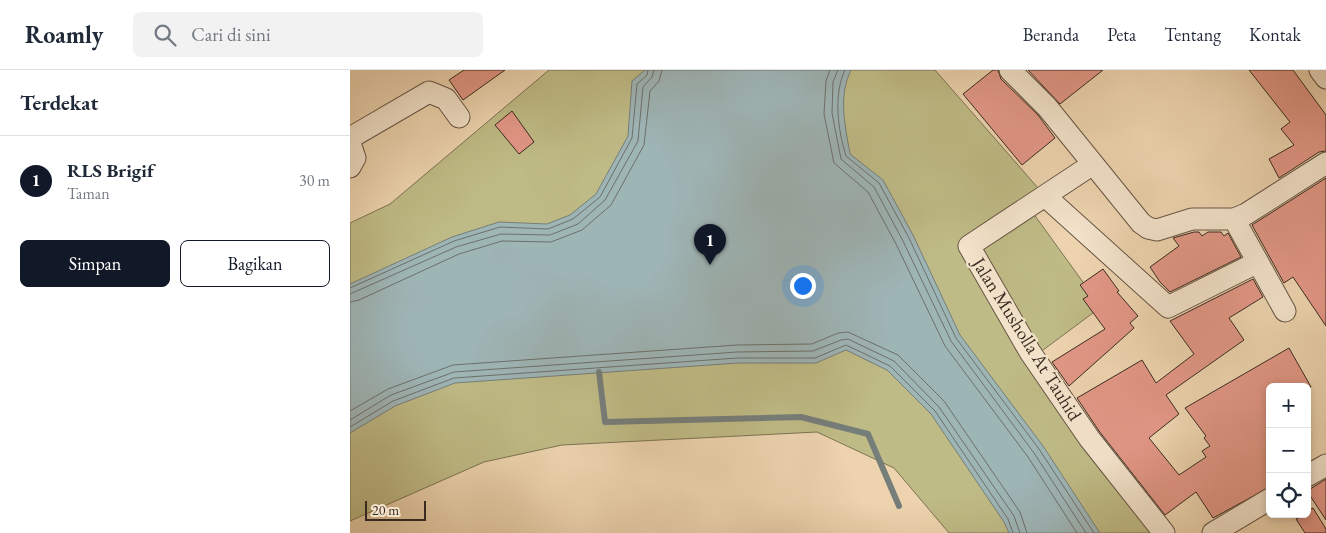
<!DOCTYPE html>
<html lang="id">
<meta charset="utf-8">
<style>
body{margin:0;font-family:"EB Garamond",serif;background:#f2f2f3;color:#1f2937}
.controls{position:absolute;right:15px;bottom:15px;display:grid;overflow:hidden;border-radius:8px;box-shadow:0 2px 8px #0003}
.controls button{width:45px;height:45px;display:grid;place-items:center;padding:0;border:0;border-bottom:1px solid #e0e1e3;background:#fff;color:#1f2937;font:25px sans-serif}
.scale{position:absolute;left:15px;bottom:12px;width:61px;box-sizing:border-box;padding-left:5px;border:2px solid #3a2b21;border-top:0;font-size:14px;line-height:18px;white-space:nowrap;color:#3a2b21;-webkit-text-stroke:4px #f3e3cb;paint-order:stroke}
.you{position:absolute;left:452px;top:215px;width:18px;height:18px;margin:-12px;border:4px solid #fff;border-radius:50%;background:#1a73e8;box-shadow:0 0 0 8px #1a73e833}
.badge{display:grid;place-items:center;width:32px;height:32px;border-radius:50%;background:#111827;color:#fff;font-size:16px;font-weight:700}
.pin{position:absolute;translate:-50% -41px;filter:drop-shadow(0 1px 2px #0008)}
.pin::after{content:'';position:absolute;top:26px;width:18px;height:15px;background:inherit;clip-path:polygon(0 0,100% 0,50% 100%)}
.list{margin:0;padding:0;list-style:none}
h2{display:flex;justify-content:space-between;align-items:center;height:65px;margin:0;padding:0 20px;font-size:21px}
h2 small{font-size:16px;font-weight:400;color:#747a83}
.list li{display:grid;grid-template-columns:32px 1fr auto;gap:15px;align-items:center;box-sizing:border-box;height:90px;padding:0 20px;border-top:1px solid #e0e1e3}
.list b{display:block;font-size:19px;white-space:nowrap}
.list p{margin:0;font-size:16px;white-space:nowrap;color:#747a83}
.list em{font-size:16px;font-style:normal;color:#747a83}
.actions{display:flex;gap:10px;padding:15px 20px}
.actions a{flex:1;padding:11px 0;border:1px solid #111827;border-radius:8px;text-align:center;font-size:18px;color:#111827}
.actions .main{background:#111827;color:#fff}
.icon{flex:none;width:28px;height:28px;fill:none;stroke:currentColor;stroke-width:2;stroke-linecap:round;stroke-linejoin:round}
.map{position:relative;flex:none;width:976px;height:463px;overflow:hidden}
header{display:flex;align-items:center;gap:30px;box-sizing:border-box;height:70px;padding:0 25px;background:#fff;border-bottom:1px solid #e0e1e3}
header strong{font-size:24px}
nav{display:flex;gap:28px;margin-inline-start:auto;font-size:18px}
.search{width:350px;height:45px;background:#f2f2f3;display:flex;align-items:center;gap:12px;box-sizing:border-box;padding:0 18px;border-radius:8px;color:#747a83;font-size:19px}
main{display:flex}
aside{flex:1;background:#fff}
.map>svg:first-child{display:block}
</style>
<header>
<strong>Roamly</strong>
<div class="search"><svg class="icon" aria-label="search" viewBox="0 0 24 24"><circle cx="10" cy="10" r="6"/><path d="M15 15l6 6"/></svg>Cari di sini</div>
<nav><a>Beranda</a><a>Peta</a><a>Tentang</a><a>Kontak</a></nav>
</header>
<main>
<aside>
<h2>Terdekat<small></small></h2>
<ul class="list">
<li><span class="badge">1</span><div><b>RLS Brigif</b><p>Taman</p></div><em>30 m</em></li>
</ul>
<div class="actions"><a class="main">Simpan</a><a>Bagikan</a></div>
</aside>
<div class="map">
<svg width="976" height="463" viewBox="0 0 976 463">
<rect width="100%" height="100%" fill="#edd4af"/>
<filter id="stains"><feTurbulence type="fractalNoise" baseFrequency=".004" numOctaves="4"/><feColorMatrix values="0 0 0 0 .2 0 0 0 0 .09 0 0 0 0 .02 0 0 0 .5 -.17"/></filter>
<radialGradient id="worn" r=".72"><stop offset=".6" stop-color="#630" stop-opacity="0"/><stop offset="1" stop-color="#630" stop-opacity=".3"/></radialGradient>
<path fill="#bfbb86" stroke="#7c7354" d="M199 0H585L688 118 675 132 751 237 681 289 803 463H599L544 398 467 362 212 375 134 392 0 451V153L40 134Z"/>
<path fill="#9eb5b6" stroke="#767e7a" d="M295 0H501C488 26 495 55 500 84L533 110 563 165 610 265 693 376 750 463H659L654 452 581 344 537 300 496 280 466 293H388L105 313 45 336 0 363V214L102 167 149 152 197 154 220 145 246 124 278 66 282 11Z"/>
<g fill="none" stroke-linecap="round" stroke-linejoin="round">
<path stroke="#6c706c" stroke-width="1" d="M480 0 476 11 474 44 484 93 518 122 546 174 595 276 678 387 727 463
M488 0 483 12 482 43 491 89 524 117 553 171 601 271 684 383 736 463
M495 0C483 25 488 60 496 86L529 113 559 168 606 268 689 379 744 463
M0 218 104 171 150 157 198 159 223 149 250 127 282 68 287 14 297 5 298 0
M0 224 106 177 151 164 200 165 228 154 255 130 288 71 293 17 302 7 304 0
M0 232 9 230 109 184 152 171 201 172 232 160 261 135 294 75 300 21 309 11 312 0
M0 341 38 319 103 295 387 275 462 274 488 263 498 262 548 285 594 331 670 442 677 463
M0 350 41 325 104 302 387 282 463 281 491 270 498 269 544 291 589 337 664 446 670 463
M0 357 43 331 104 308 387 288H465L496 275 540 296 585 341 658 449 663 463"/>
<path stroke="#767e7a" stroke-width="6" d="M249 302 255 352 451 347 518 364 549 436"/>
</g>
<path fill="#e29786" stroke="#3a2b21" d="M114 0H155L113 30 99 10Z
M643 0H648L651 9 688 45 705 68 672 95 613 24Z
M678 0H753L710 34Z
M899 0H943L976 45V81L969 82 929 108 919 89 944 75 931 59 940 52Z
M162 41 184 72 169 84 145 55Z
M976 108V256L943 207 934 213 902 155Z
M844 162H849L852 166 858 162H871L874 166 878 163 891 187 820 222 810 212 800 197 829 176 823 168Z
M753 199 769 221 767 222 788 246 780 253 784 258 719 316 702 292 755 259 733 229 738 226 730 215Z
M903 209 913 227 879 248 894 270 816 325 829 344 799 368 829 405 856 387 852 381 860 376 854 368 856 366 835 338 939 278 961 317H920V417L863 448 846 422 815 445 749 361 727 328 792 290 806 313 844 284 820 251Z
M976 409V450L957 421Z
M963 438 976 459V463H955L946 449 957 444V441Z"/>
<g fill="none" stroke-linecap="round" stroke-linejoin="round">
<defs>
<path id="minor" d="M660 0 697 37 791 153 798 158 807 160 842 149H884L896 144 976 93
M970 0 976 8
M0 68 79 22 96 29 109 47
M0 73 5 88 0 97
M743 94 619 176 680 282 739 368 814 463
M695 126 818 237 908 192
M884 149 935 241
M957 406 976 395
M863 463 920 429"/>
</defs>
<use href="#minor" stroke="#675544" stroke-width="23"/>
<use href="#minor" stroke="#f3e3cb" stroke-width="21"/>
</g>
<g text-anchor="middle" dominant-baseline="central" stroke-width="4.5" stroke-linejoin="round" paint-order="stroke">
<g font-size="19" fill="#3a2b21" stroke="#f3e3cb">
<text transform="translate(677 269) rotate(58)">Jalan Musholla At Tauhid</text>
</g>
</g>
<rect width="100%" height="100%" filter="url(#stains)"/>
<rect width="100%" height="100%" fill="url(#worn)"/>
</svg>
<div class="controls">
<button>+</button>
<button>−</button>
<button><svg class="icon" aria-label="locate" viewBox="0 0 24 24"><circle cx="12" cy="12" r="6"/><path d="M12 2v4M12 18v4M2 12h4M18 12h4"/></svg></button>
</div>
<div class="scale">20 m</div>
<div class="you"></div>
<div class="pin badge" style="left:360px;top:195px">1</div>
</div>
</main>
